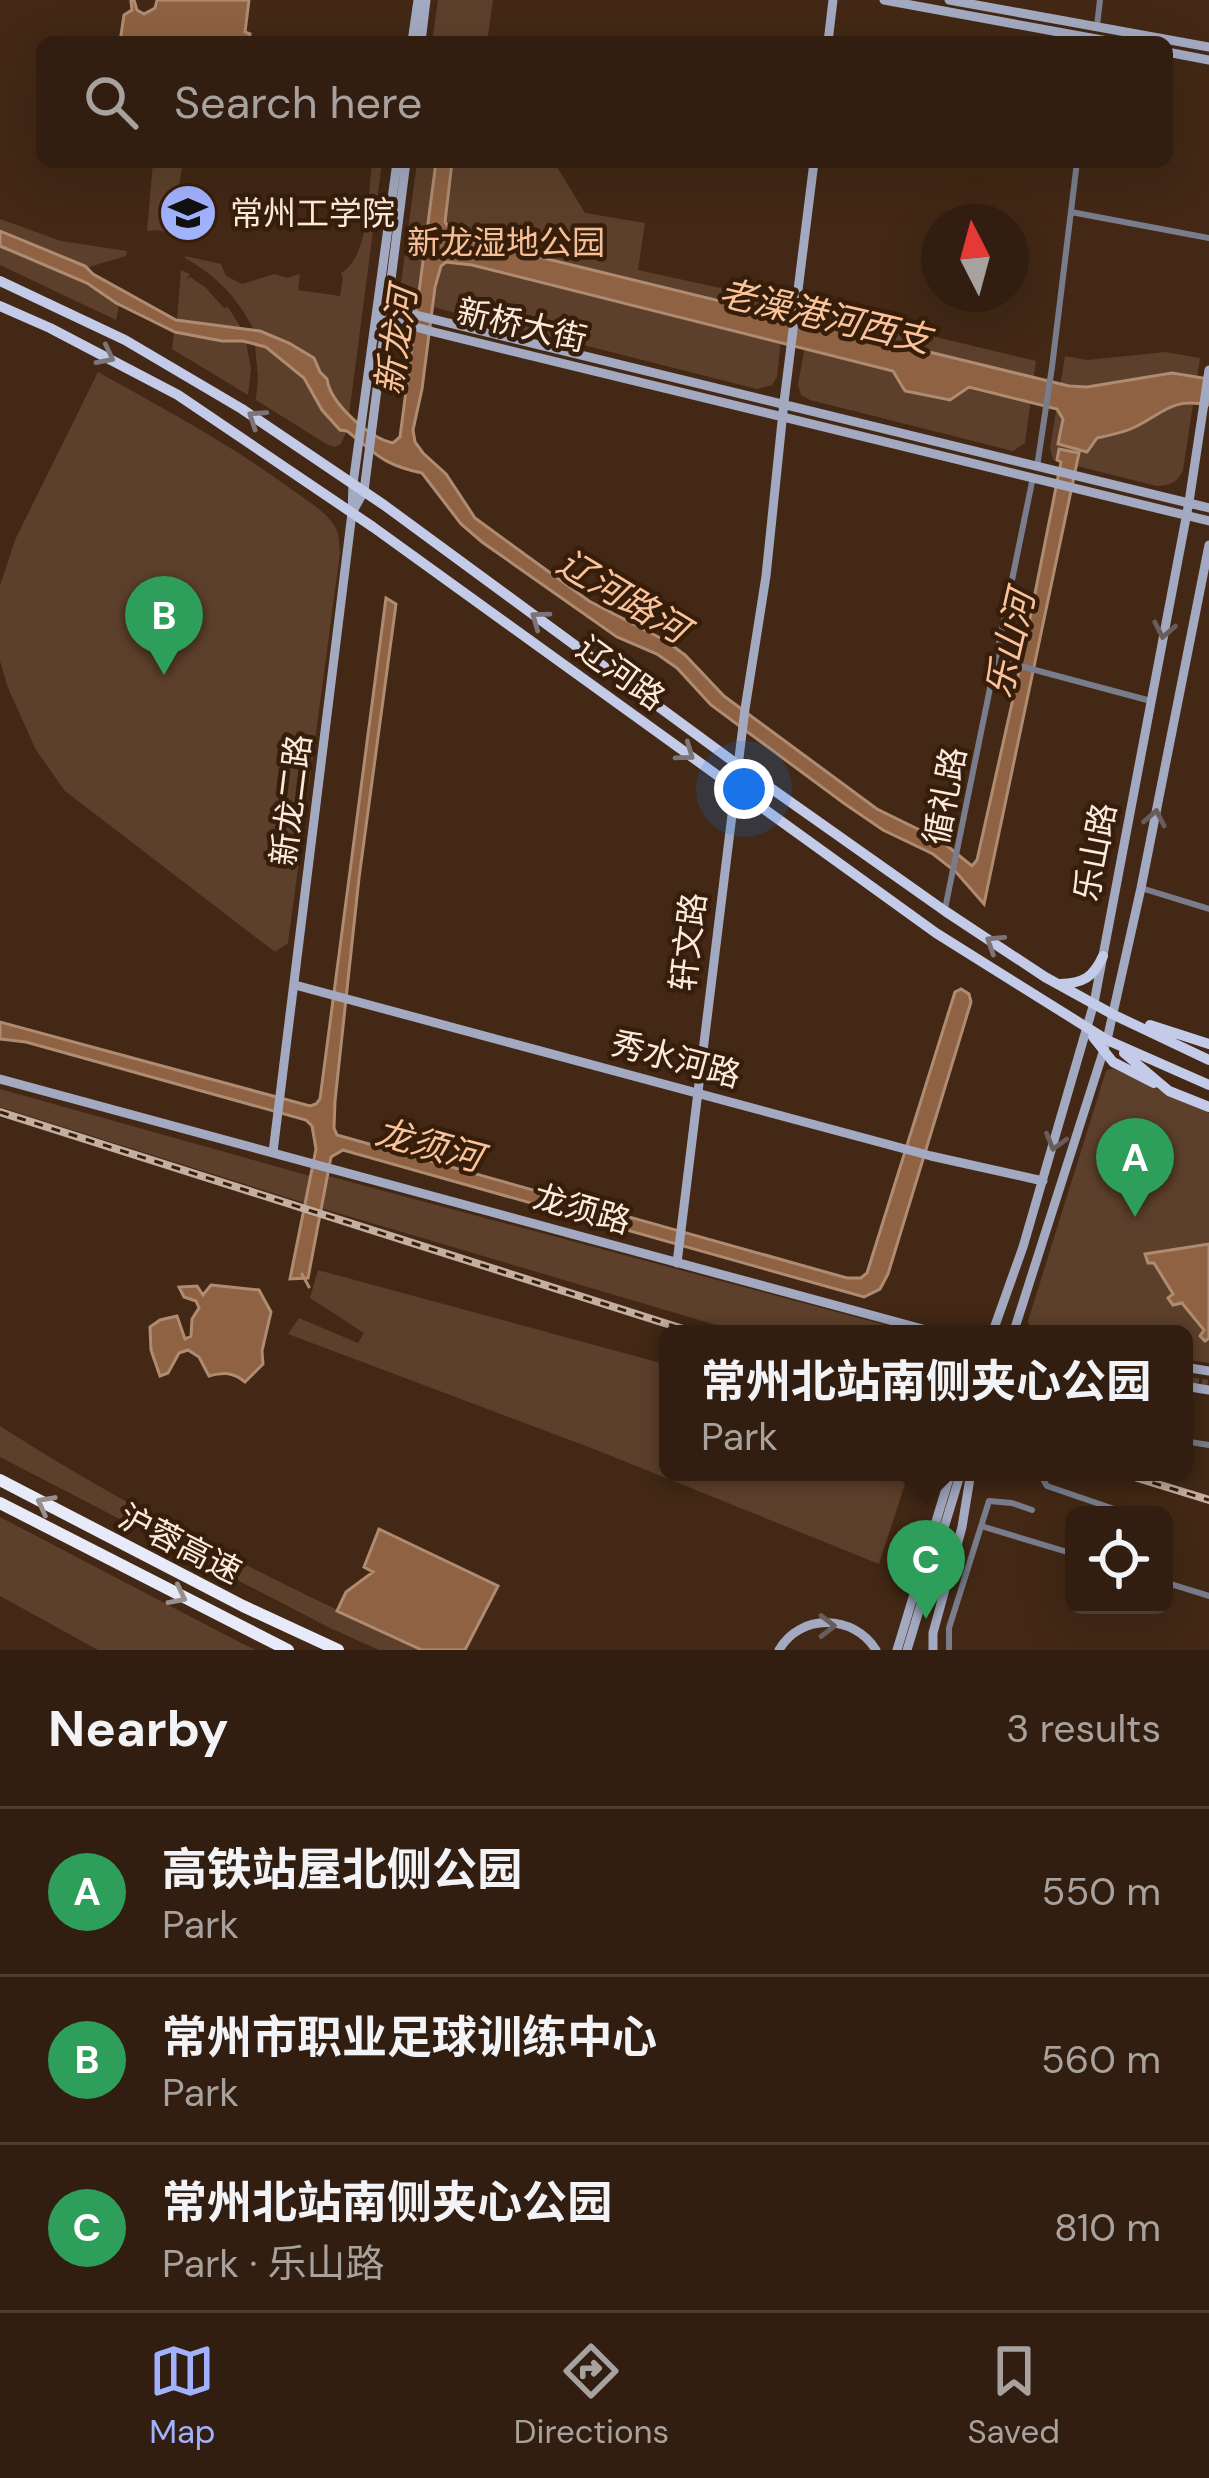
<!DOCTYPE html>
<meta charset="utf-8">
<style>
body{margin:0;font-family:"DM Sans","Noto Sans SC",sans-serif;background:#3a2719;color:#f1f3f6}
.controls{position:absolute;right:36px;bottom:36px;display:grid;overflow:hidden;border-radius:18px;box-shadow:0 12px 48px #0002}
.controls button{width:108px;height:108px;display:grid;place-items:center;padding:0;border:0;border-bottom:3px solid #4d3c30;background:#321e10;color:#f1f3f6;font:60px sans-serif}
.compass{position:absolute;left:921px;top:204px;width:108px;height:108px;border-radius:50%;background:#321e10;box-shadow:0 12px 48px #0002;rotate:354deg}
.you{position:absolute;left:744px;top:789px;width:42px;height:42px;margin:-30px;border:9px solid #fff;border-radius:50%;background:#1a73e8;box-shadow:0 0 0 18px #1a73e833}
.badge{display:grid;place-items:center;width:78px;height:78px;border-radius:50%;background:#a1b2fd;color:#fff;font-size:39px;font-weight:700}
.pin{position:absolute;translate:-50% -99px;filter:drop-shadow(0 3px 6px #0008)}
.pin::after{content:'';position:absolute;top:63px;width:42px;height:36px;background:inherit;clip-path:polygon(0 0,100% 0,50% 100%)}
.popup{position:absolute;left:659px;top:1325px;width:534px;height:156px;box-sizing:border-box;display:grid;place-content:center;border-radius:18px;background:#321e10;filter:drop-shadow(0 3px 9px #0005);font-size:39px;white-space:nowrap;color:#a8a29f}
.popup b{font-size:45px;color:#f1f3f6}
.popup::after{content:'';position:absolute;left:50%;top:100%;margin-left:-24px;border:24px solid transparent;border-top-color:#321e10}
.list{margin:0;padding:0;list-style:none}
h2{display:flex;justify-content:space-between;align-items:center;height:156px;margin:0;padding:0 48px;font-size:51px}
h2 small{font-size:39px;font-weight:400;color:#a8a29f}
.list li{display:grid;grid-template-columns:78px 1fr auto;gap:36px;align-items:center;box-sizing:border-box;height:168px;padding:0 48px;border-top:3px solid #4d3c30}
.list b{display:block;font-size:45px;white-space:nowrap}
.list p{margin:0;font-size:39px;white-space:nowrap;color:#a8a29f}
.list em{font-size:39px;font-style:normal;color:#a8a29f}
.icon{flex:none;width:66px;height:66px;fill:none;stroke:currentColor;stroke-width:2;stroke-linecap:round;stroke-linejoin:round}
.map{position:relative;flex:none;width:1209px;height:1650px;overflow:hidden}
.search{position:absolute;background:#321e10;box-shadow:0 12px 48px #0002;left:36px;right:36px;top:36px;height:132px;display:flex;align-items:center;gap:30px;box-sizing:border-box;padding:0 42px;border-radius:18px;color:#a8a29f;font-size:45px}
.sheet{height:660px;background:#321e10}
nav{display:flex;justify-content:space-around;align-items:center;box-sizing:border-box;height:168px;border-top:3px solid #4d3c30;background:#321e10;font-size:33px;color:#a8a29f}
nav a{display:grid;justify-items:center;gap:6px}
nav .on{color:#a1b2fd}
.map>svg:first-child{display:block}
</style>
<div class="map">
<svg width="1209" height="1650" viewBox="0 0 1209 1650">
<rect width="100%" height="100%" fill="#422815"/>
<path fill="#5d402b" d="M438 0H493L487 42H432Z
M153 162H183L171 234 159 230 147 231Z
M372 162H382L349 415 329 393 327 379C319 372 317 361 309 356 293 344 273 334 254 330 236 296 218 277 185 258V256L221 264 226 276 242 284 275 274 287 278 300 274 298 290 340 296 343 277 341 273C370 256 368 194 372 162Z
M417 162H554L585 213 645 223 638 270 785 302 777 377 772 385 757 389 409 301 401 294V283Z
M0 219 61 241 127 251 126 256 89 267 92 273 84 266 0 231Z
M0 246 87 283 119 305 116 320 0 265Z
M181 270 190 274 186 280 190 277 205 287 224 308 228 307 241 328 177 320Z
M812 307 1036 361 1025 443 1013 451 810 400 801 395 798 385Z
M174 333 222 341 246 342 251 369 248 395 172 349Z
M255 345C297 353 315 401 340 430H347L341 444 335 447 328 445 256 400 258 377Z
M1166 352 1200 358 1183 470C1177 483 1171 485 1157 486L1053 460 1050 448 1065 356 1087 360Z
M98 372C164 409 230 444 291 489 306 500 324 510 334 525 340 534 339 543 340 553L288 943 275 952 65 791 36 750 8 688 0 661V586L15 540Z
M1113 1068 1209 1113V1363L1184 1359V1334H1036L1030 1329 1028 1321 1106 1071Z
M0 1089 310 1176 305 1203 0 1107Z
M328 1176 919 1334H770L726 1328 321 1208Z
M318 1270 668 1365V1472H909L879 1564 594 1449 288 1334 299 1318 358 1343 364 1333 310 1298Z
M0 1426C135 1513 277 1582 422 1650H379L330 1628 0 1457Z
M0 1517 241 1643 256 1650H98L0 1596Z"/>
<path fill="#8e6242" stroke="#af8b71" stroke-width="3" d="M134 0 137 10 144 14 155 8 157 0H249L245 32 250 34 248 42H120L124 15 132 10 131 1Z
M436 162H452L445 222 452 232 461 238 1069 386 1087 387 1172 373 1209 379V405C1171 398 1167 411 1135 427 1123 433 1110 435 1097 438L1087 452 1058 444 1063 419 1057 409 969 387 950 400 905 391 893 371 472 265 446 262 441 266 435 287 422 389 413 430 415 442 423 453 446 474 475 518 589 601 666 641 685 655 724 696 877 809 940 840 972 866 977 860 1023 654 1061 462 1057 460 1059 449 1079 453 984 904 956 872 933 854 883 830 845 804 711 705 677 668 657 654 617 637 482 542 461 524 422 473C384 465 377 455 347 431L340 430 322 410 304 378 266 347 243 341H222L175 332 116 303 87 283 0 246V231L85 266 93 274 176 320 260 331 289 343 314 358 320 372 327 379C330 403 369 438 393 443L400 437Z
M386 598 396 604 359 878 335 1101 334 1128 337 1135 847 1278H861L867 1273 955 992 961 989 969 994 971 1002 888 1274 880 1289 864 1297 343 1150 331 1157 308 1278 290 1279 316 1149 312 1126 306 1120 26 1042 0 1039V1022L310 1106 316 1104 320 1099Z
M1209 1244V1338L1205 1341 1200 1336 1204 1330 1182 1303 1173 1305 1168 1298 1173 1294 1154 1263H1148L1145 1254Z
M211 1285 259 1290 271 1312 262 1351 263 1364 245 1382C233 1372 224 1372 209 1376L199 1357 188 1350 179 1353 168 1373 160 1376 151 1350 150 1327 160 1320 177 1316 185 1339 191 1336 192 1319 199 1308 196 1301 184 1297 179 1287 197 1286 203 1295Z
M379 1529 498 1586 465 1650H422L337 1611 346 1592 373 1572 364 1567Z"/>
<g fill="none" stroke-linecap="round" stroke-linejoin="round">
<path stroke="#af8b71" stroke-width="3" d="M302 1274 309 1287"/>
<path stroke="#5e4533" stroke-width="6" stroke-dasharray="6 3" stroke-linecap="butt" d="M1184 1379 1209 1383"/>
<path stroke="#797d8b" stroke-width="6" d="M1097 26 1100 0
M1071 212 1209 238
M1037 467 1052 367 1077 162
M998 660 1151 701
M1141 888 1209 909
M945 909 1033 477
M1184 1441 1209 1445
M1045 1472 1044 1481 1047 1486 1117 1510
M981 1526 1074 1554
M1164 1582 1209 1596
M949 1650V1628L989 1501 1012 1503 1032 1510"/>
<path stroke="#a3a9c0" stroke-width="9" d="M884 0 1113 42
M949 0 1209 47
M412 42 418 0
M421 42 426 0
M828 42 833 0
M1167 52 1209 60
M378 312 386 319 434 332 1209 521
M378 312 387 308 1209 508
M353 511 364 491 406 162
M295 985 931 1156 1043 1181
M0 1079 941 1334
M273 1152 352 513 353 484 397 162
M677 1263 745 709 766 576 784 402 814 162
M992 1334 1023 1247 1094 1003 1189 502 1209 370
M1013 1334 1107 1040 1141 888 1209 545
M1184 1367 1209 1371
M1184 1386 1209 1390
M779 1650C800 1613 854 1614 876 1650
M897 1650 951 1472
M907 1650 961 1472
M933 1650V1633L962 1527 971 1472"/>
<path stroke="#c3cbe9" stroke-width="10" d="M0 281 125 340 242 409 384 505 738 765 945 911 1045 977 1112 1014 1209 1060
M0 306 50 328 178 395 373 527 936 933 1107 1040 1209 1085
M1060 984C1083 983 1093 978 1103 956
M1150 1025 1209 1044
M1093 1037 1113 1062 1154 1083
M1124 1053 1169 1091 1209 1107"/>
<path stroke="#e7ebf9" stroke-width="12" d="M0 1480 243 1606 338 1650
M0 1503 288 1650"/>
<defs>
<path id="rail" d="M0 1112 699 1334
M1118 1472 1209 1500"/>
</defs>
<use href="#rail" stroke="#c3aea0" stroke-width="8"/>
<use href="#rail" stroke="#371e0a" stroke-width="3" stroke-dasharray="9" stroke-linecap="butt"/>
</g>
<defs><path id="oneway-chevron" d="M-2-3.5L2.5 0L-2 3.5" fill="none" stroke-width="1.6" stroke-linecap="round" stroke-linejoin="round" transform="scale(3)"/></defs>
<g stroke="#7d747a">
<use href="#oneway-chevron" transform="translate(106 356) rotate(27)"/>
<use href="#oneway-chevron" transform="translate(256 418) rotate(-146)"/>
<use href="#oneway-chevron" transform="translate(539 619) rotate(-144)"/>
<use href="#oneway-chevron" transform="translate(686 753) rotate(36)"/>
<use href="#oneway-chevron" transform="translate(994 943) rotate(-147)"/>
</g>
<g stroke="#685d5c">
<use href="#oneway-chevron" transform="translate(1164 630) rotate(101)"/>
<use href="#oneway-chevron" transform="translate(1155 818) rotate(-79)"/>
<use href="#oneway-chevron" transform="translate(1055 1142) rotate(106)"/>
<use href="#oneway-chevron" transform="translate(827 1626)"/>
</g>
<g stroke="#988f8d">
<use href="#oneway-chevron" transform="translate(45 1504) rotate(-152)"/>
<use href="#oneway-chevron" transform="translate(178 1596) rotate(27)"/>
</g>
<defs>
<symbol id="university-disc" viewBox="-11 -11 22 22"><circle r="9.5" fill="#a1b2fd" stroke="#371e0a"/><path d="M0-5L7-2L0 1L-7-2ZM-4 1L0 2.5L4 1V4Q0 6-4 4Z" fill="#111"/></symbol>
</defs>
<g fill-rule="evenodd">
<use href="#university-disc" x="155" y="180" width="66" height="66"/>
</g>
<g text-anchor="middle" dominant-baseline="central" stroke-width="9" stroke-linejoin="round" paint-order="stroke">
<g font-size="33" fill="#fceade" stroke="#371e0a" text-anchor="start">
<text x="230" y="213">常州工学院</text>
</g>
<g font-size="33" fill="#f6bf97" stroke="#371e0a">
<text x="506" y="242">新龙湿地公园</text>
</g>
<g font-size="33" fill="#fceade" stroke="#371e0a">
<text transform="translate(522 325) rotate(13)">新桥大街</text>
<text transform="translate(621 673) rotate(36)">辽河路</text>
<text transform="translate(945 796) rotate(-79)">循礼路</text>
<text transform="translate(291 800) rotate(-83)">新龙二路</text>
<text transform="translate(1095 852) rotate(-79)">乐山路</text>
<text transform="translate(688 942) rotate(-83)">轩文路</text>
<text transform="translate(676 1059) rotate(15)">秀水河路</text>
<text transform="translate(582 1209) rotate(16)">龙须路</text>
<text transform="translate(180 1544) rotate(27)">沪蓉高速</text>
</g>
<g font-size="36" font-style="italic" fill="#fac39b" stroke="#371e0a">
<text transform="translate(825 316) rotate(13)">老澡港河西支</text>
<text transform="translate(396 341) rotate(-82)">新龙河</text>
<text transform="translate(623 596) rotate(31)">辽河路河</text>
<text transform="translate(1010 644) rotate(-77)">乐山河</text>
<text transform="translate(429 1145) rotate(15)">龙须河</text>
</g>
</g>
</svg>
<div class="controls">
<button><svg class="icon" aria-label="locate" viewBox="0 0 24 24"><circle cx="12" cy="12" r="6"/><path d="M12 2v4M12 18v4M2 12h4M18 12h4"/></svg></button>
</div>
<svg class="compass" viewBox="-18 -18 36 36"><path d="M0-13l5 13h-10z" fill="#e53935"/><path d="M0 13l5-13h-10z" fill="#a8a29f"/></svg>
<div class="you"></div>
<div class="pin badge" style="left:1135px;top:1217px;background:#2e9e5b">A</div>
<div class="pin badge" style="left:164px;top:675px;background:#2e9e5b">B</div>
<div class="pin badge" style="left:926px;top:1619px;background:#2e9e5b">C</div>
<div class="popup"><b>常州北站南侧夹心公园</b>Park</div>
<div class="search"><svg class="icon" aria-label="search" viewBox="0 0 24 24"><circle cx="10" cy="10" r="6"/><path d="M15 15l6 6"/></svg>Search here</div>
</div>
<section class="sheet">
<h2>Nearby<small>3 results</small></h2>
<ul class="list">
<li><span class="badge" style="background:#2e9e5b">A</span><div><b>高铁站屋北侧公园</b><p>Park</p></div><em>550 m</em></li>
<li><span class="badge" style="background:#2e9e5b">B</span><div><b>常州市职业足球训练中心</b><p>Park</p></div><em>560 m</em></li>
<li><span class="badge" style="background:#2e9e5b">C</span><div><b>常州北站南侧夹心公园</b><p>Park · 乐山路</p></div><em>810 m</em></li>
</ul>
</section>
<nav>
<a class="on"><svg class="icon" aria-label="map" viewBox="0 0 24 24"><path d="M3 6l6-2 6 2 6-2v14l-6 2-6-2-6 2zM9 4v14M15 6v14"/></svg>Map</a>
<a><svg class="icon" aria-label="directions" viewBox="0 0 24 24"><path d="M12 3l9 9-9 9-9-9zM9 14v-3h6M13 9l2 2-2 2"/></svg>Directions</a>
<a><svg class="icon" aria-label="saved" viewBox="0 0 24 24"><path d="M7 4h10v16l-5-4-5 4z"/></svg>Saved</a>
</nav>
